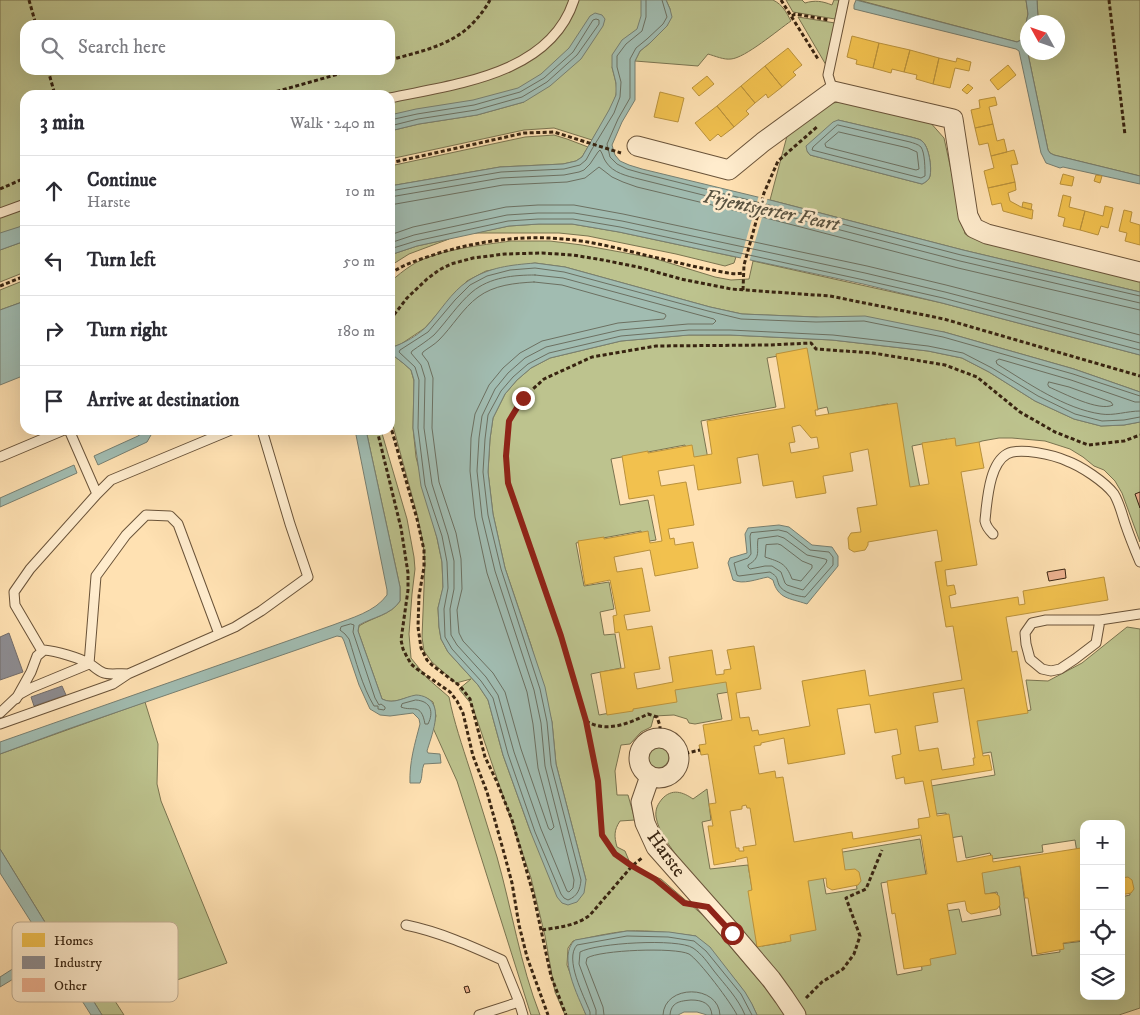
<!DOCTYPE html>
<meta charset="utf-8">
<style>
body{margin:0;font-family:"IM FELL DW Pica",serif;background:#f7f7f7;color:#2b2b33}
.controls{position:absolute;right:15px;bottom:15px;display:grid;overflow:hidden;border-radius:10px;box-shadow:0 5px 20px #0002}
.controls button{width:45px;height:45px;display:grid;place-items:center;padding:0;border:0;border-bottom:1px solid #e1e1e2;background:#fff;color:#2b2b33;font:25px sans-serif}
.compass{position:absolute;left:1020px;top:15px;width:45px;height:45px;border-radius:50%;background:#fff;box-shadow:0 5px 20px #0002;rotate:310deg}
.stop{position:absolute;width:15px;height:15px;margin:-11px;border:4px solid #8f2418;border-radius:50%;background:#fff}
.stop.end{background:#8f2418;border-color:#fff;box-shadow:0 1px 5px #0008}
.list{margin:0;padding:0;list-style:none}
h2{display:flex;justify-content:space-between;align-items:center;height:65px;margin:0;padding:0 20px;font-size:21px}
h2 small{font-size:16px;font-weight:400;color:#7c7c81}
.list li{display:grid;grid-template-columns:32px 1fr auto;gap:15px;align-items:center;box-sizing:border-box;height:70px;padding:0 20px;border-top:1px solid #e1e1e2}
.list b{display:block;font-size:19px;white-space:nowrap}
.list p{margin:0;font-size:16px;white-space:nowrap;color:#7c7c81}
.list em{font-size:16px;font-style:normal;color:#7c7c81}
.icon{flex:none;width:28px;height:28px;fill:none;stroke:currentColor;stroke-width:2;stroke-linecap:round;stroke-linejoin:round}
.map{position:relative;flex:none;width:1140px;height:1015px;overflow:hidden}
.search{position:absolute;background:#fff;box-shadow:0 5px 20px #0002;left:20px;top:20px;width:375px;height:55px;display:flex;align-items:center;gap:12px;box-sizing:border-box;padding:0 18px;border-radius:15px;color:#7c7c81;font-size:19px}
.panel{position:absolute;background:#fff;box-shadow:0 5px 20px #0002;left:20px;top:90px;width:375px;height:345px;border-radius:15px}
.map>svg:first-child{display:block}
</style>
<div class="map">
<svg width="1140" height="1015" viewBox="0 0 1140 1015">
<rect width="100%" height="100%" fill="#ffe1b2"/>
<filter id="stains"><feTurbulence type="fractalNoise" baseFrequency=".004" numOctaves="4"/><feColorMatrix values="0 0 0 0 .2 0 0 0 0 .09 0 0 0 0 .02 0 0 0 .5 -.17"/></filter>
<radialGradient id="worn" r=".72"><stop offset=".6" stop-color="#630" stop-opacity="0"/><stop offset="1" stop-color="#630" stop-opacity=".3"/></radialGradient>
<path fill="#bdc38e" stroke="#7a7450" fill-rule="evenodd" d="M0 0H648L642 29 612 67C614 76 618 86 616 95 613 108 599 128 592 140L554 128 524 130 390 159V131L419 124 477 115 524 102 516 98 390 126V95H25V233L0 242ZM25 25H390V70H25Z
M666 0H773C783 5 786 12 791 21 778 30 745 58 731 59 724 60 715 56 708 54L698 66 635 61 640 51 650 43 667 26 670 9Z
M786 0H802L805 3C815 0 822 1 832 5L834 0H839L835 19 793 12Z
M858 0H1026L1028 14 1023 37 1021 40 1017 42Z
M1037 0H1140V176L1054 155 1050 153 1048 150 1027 49V43L1028 52H1058V22H1037L1038 17Z
M798 17 835 23 826 65Z
M841 102 929 121 944 138 965 234 991 242 1140 279V292L963 250 770 200 787 136 792 131 832 103ZM838 120 911 137C914 138 920 139 922 141 929 146 932 168 930 176 929 180 926 182 922 184L810 155 807 151Z
M554 135 567 139 588 147 582 157 576 161 563 164 500 167 390 186V166L525 137Z
M539 224H572L619 232 736 257 734 263 725 266 676 254 588 236 559 233H475L509 226Z
M449 239 409 254 390 266V255L417 246Z
M25 241V272L0 282V250Z
M511 241H550L582 245 653 258 715 277 731 280 749 279 753 261 942 303 1140 355V392L1074 369 944 332 816 317 742 314 710 307 565 267 535 263 486 271 467 281 452 297 425 328 401 344 393 347 394 356 403 363 411 370 414 381 413 428 416 457 437 538 442 562 443 588 438 608 439 627 441 639 448 652 478 685 488 700 503 755 531 833 586 880 556 764 552 722 531 645 505 568 493 514 488 472 490 439 493 418 505 394 517 380 531 368 550 358 621 341 688 335H730L832 340 928 351 962 358 989 372 1035 401 1074 419 1101 426 1124 425 1140 422V542L1122 493 1115 481 1104 470 1094 466 1083 457 1070 449 1045 441 1012 438H999L982 441 970 446 949 450 947 439 912 446 920 488 904 491 888 404 829 415 827 407 810 411 800 352 767 358 776 407 701 421 708 459 689 463 685 445 611 459 620 505 648 500 656 540 643 542 641 531 576 543 584 586 609 582 614 609 600 612 604 635 615 634 621 668 591 674 599 715 672 701 670 690 726 680 729 692 717 694 722 719 695 724 689 723 687 719 674 715 654 716 651 727 641 732 630 744 621 745 615 771 617 795H628L635 820 620 821C614 830 614 836 617 847L625 851 632 868 661 879 705 917 788 1015H757C744 984 718 961 696 936 674 933 650 930 627 931 609 933 591 937 573 941L568 948 567 965 586 1015H565L555 992 545 936 531 878 472 705 459 689 471 679 456 683 432 662 424 651 422 637 425 563 423 543 417 514 390 415V282C397 276 404 270 412 265 436 250 482 245 511 241Z
M25 280V301L0 310V290Z
M366 430H381L407 519 414 557 415 569 412 594 409 634 411 658 427 678 449 697C454 722 462 745 470 770 479 799 488 828 497 857 512 910 520 964 540 1015H531L457 781 433 728 436 716 433 702C412 686 400 708 382 699L358 631 359 626C373 617 391 615 400 601V587Z
M1127 627 1140 629V1008L1119 1015H803L679 859C670 846 659 833 656 817 655 809 658 804 662 799 672 788 683 792 693 799L707 789 711 820 702 822 710 869 748 865 762 946 786 942 784 930 802 880 823 877 826 894 857 889 855 874 841 876 837 853 920 839 926 875 881 883 897 975 922 970 921 960 939 912 959 909 962 922 1001 915 997 892 981 895 977 872 1020 866 1032 956 1060 952 1059 944 1084 941V996H1121V897L1130 895 1128 881H1121V824H1084V858L1078 859 1075 840 1042 845 1043 852 992 859 990 853 966 858 962 836 950 838 946 813 936 814 931 786 995 775 991 752 979 754 973 721 1031 710 1026 680 1048 681 1082 663Z
M145 702 158 744 157 784 161 801 227 963 115 1001 124 1015H102L0 849V754Z
M647 757a11 11 0 1 1 22 0a11 11 0 1 1-22 0Z"/>
<path fill="#a1bcb1" stroke="#777f71" d="M641 0H666L670 9 672 17 667 26 650 43 640 51 635 61V100L622 122 612 145 615 155 620 161 629 165 642 169 770 200 963 250 1140 292V355L942 303 863 284 619 232 572 224H539L509 226 417 246 390 255V186L500 167 563 164 576 161 582 157 609 110 616 95V83L612 67V55L622 40 637 29 641 16Z
M856 0 1017 42 1021 40 1023 37 1028 14 1026 0H1037L1038 18 1037 22H1028L1027 49 1048 150 1050 153 1054 155 1140 176V184L1063 167 1060 168 1046 163 1041 153 1019 51 1016 49 854 9V5Z
M595 13 602 15 605 19 603 26 581 59 550 86 524 102 477 115 419 124 390 131V115L416 109 473 100 518 88 541 74 569 48 590 16Z
M838 120 911 137C914 138 920 139 922 141 929 146 932 168 930 176 929 180 926 182 922 184L810 155 807 151 806 146 833 122Z
M25 225V241L0 250V233Z
M535 263 565 267 710 307 742 314 816 317 865 316 944 332 1074 369 1140 392V422L1124 425 1101 426 1074 419 1035 401 989 372 962 358 928 351 832 340 730 335H689L621 341 550 358 531 368 517 380 505 394 493 418 490 439 488 472 493 514 505 568 545 687 552 722 556 764 586 880 584 893 577 902 568 905 562 903 557 897 531 833 503 755 488 700 478 685 448 652 441 639 439 627 438 608 443 587 442 562 437 538 421 486 413 428 414 380 411 370 403 363 394 356 392 352 393 347C404 343 417 336 426 327 440 312 451 292 468 281 489 267 511 265 535 263Z
M25 301V375L0 385V310Z
M141 430H151V435L147 442 98 465 94 456 138 436 142 433Z
M355 430H366L400 587V601C391 615 373 617 359 625L358 631 382 699C394 705 404 697 416 695 419 695 424 696 427 698 444 707 431 737 427 751L428 753 440 754 441 763 424 764C421 770 423 777 420 783H410C409 763 415 743 420 724L419 719 413 713 390 716 380 715 370 709 359 685 344 641 342 637 337 636 68 729 0 754V742L333 625C351 618 375 612 387 595V590Z
M74 465 77 473 0 507V498Z
M779 525 789 527 812 545 832 547 838 556V566L807 604C789 598 778 599 773 580L768 577C757 579 743 585 733 580L728 563 730 558 747 553 745 534 748 528Z
M0 849 102 1015H91L53 955 0 987V977L47 947 0 873Z
M627 931 669 932 696 936 710 947 745 992 752 1004 757 1015H707L697 1012H684L678 1015H586C578 996 557 956 575 940Z"/>
<path fill="#ffe1b2" d="M759 195 768 197 749 262 740 261Z"/>
<path fill="#f2c14e" stroke="#ba923c" fill-rule="evenodd" d="M852 36 879 43 873 68 856 64 857 60 847 57Z
M879 43 910 50 904 72 892 69 891 73 873 68Z
M788 48 802 65 793 72 796 75 782 87 765 66Z
M910 50 939 58 933 84 916 79 917 75 904 72Z
M939 58 956 62 957 58 971 62 969 71 955 68 950 88 933 84Z
M1008 65 1016 75 998 90 990 80Z
M765 66 782 87 768 98 766 94 755 103 741 86Z
M707 76 714 84 699 96 692 88Z
M968 84 973 88 967 94 962 90Z
M741 86 755 103 746 111 749 114 734 127 717 106Z
M660 92 684 98 678 122 654 117Z
M995 97 997 105 989 107 993 124 975 128 971 110 980 108 979 100Z
M717 106 734 127 721 137 718 134 710 141 695 123Z
M993 124 997 141 1004 139 1007 152 991 156 988 143 979 145 975 128Z
M1014 150 1018 164 1011 165 1015 182 988 188 984 171 994 168 991 156Z
M1063 174 1074 177 1072 186 1060 184Z
M1096 175 1102 176 1100 183 1094 181Z
M1015 182 1016 190 1008 193 1010 201 1021 207 1033 210 1032 219 1003 211 1001 203 992 205 988 188Z
M1063 195 1071 197 1069 207 1085 211 1080 230 1063 226 1065 218 1058 216Z
M1023 202 1032 204 1031 210 1022 207Z
M1105 206 1113 208 1108 228 1101 226 1098 235 1080 230 1085 211 1103 216Z
M1124 210 1132 212 1130 222 1140 225V245L1125 241 1127 233 1119 231Z
M807 348 818 410H815L816 416 897 403 910 487 929 484 922 443 955 438 956 446 979 442 984 468 961 472 977 565 945 570 947 586 954 585 956 594 949 596 951 608 1018 597 1019 605 1025 604 1023 591 1104 577 1108 600 1006 617 1012 652 1017 651 1028 713 977 721 983 756 989 755 992 770 931 780 937 816 949 814 957 862 992 855 993 862 1081 848 1082 854H1084V888L1081 889 1084 906V940L1063 943 1064 949 1037 954 1028 898H1025L1020 866 982 873 985 894 995 893 999 896 1000 905 997 909 971 914 967 911 965 901 947 904 956 954 930 959 931 965 904 969 895 913 892 914 887 881 927 874 921 835 842 849 845 870 855 869 859 872 861 881 858 885 832 890 827 887 826 878 808 881 816 930 790 935 791 941 757 947 748 891 752 890 747 857 735 860 736 861 714 865 708 826H713L709 804 716 803 708 754 701 755 699 745 706 744 703 725 732 720 726 682 675 690 677 702 633 709V711L607 715 600 672 625 668 619 632 615 633 613 616 617 615 610 580 585 585 578 541 604 537V539L648 531 650 543 662 541 654 495 629 499 622 456 648 451V453L692 445 694 457 712 454 707 421 785 408 776 354ZM800 425 811 438 817 437 819 448 791 453 789 443 795 442 792 427ZM868 449 877 505 857 508 861 532 851 533 848 538 849 549 854 552 865 550 868 545V542L937 530 942 561 935 562 946 627 953 626 962 680 869 696 865 670 802 681 810 726 759 735 758 730 752 731 749 717 740 718 736 693 761 689 754 646 727 650 731 669 724 670V674L716 675 712 650 669 657 673 682 637 689 634 673 660 669 652 626 627 630 624 615 650 611 642 568 617 572 614 557 650 550 655 576 698 568 693 542 675 545 674 538 670 539 668 529 694 525 686 482 661 486 658 471 694 465 698 490 741 483 737 458 758 454 763 486 793 481 796 498 826 493 823 476 853 471 850 453ZM964 688 975 758H973L974 765 942 770 938 748 919 751 915 726 938 722 933 693ZM870 704 875 733 897 729 901 754 892 756 896 779 904 777 905 784 923 781 930 817 918 819 919 828 853 839 852 832 794 842 783 777 776 778 775 771 759 774 754 746 761 745V743L784 738 788 764 845 754 837 709ZM746 805 747 808H750L756 845 743 847 744 851H739V848H736L730 811 742 809V806Z
M1128 877 1132 880 1134 889 1131 893 1121 895V878Z"/>
<path fill="#8d8d92" stroke="#746e6b" d="M9 633 23 672 0 680V637Z
M62 686 66 695 34 706 31 697Z"/>
<g fill="none" stroke-linecap="round" stroke-linejoin="round">
<path stroke="#6c7061" stroke-width="1" d="M662 0 667 17 663 24 647 39 636 48 630 59V98L618 119 607 144 610 157 617 164 627 169 641 173 769 205 961 255 1140 296
M390 120 417 114 474 105 520 92 544 78 573 52 593 20 596 19 599 20V24L577 55 547 82 522 97 476 110 418 119 390 126
M838 125 910 142C913 143 918 144 921 147 925 153 925 169 925 176L921 178 812 150 813 147 835 127Z
M839 132 908 148 917 152 919 169 916 170 826 147 825 144Z
M390 191 501 172 564 169 580 165 586 160 592 149 614 113 620 97 621 82 617 67V56L626 44 642 31 646 17V0
M390 197 501 178 564 175 579 172 584 170 590 164 598 152 600 150C603 154 603 158 606 162 613 173 627 176 639 179L767 211 960 261 1140 303
M390 205 503 185 567 182 585 178 599 167 612 177 623 182 637 187 766 218 958 268 1140 310
M390 235 413 227 506 207 538 205H574L623 214 867 266 946 285 1140 335
M390 243 414 235 507 215 538 213H574L622 221 865 273 945 292 1140 343
M390 249 416 241 508 221 538 219H573L620 227 864 280 943 298 1140 350
M535 275 563 278 714 319 716 321 713 324H688L620 330 546 347 525 358 508 373 495 389 482 416 479 438 477 471 482 517 495 571 534 690 541 723 545 766 574 880 573 888 569 892 567 891 541 829 514 752 498 695 486 677 457 645 451 635 450 609 454 589V561L448 535 432 484 424 428 425 378 421 365 411 353 412 351C419 346 427 341 434 335 447 321 458 304 472 292 490 277 514 275 535 275Z
M534 282 562 285 665 314 666 316 664 319 618 323 542 341 520 353 503 368 489 385 475 414 471 438 470 471 475 517 487 573 527 692 533 724 538 768 554 827 551 830 549 829 548 827 521 749 505 692 493 673 463 641 459 633 457 610 462 589 461 559 456 533 439 482 432 428 433 378 428 362 422 354 423 352C428 348 434 345 439 340 452 327 463 308 478 297 494 285 515 283 534 282Z
M1049 382 1069 387 1111 402 1113 405C1099 412 1063 393 1049 387L1048 385Z
M1140 396 1073 374 943 337 864 321 816 322 741 319 708 311 564 272 535 268 510 270 487 276 470 285 455 300 428 332 400 350 399 352 415 367 419 380 418 428 425 485 442 536 447 562 448 588 444 609 445 637 452 649 481 681 493 698 508 754 535 832 561 894 564 898 568 900C578 896 580 889 581 880L551 765 547 722 540 689 501 569 488 515 483 472 485 439 488 415 501 391 513 377 528 364 549 353 621 336 689 330H730L833 335 928 346 963 353 992 368 1038 396 1075 414 1102 421 1124 420 1140 417
M1140 402H1135L1071 380 999 359 996 361 997 364C1028 383 1065 409 1101 414 1114 416 1127 411 1140 411
M779 530 787 532 810 550 829 552 833 557V565L805 597C797 596 783 593 779 585 776 577 778 577 770 572L739 576 737 575 734 563 748 558 751 554 750 536 751 533Z
M778 536 784 538 807 555 825 559 827 560 826 563 803 590 787 585 785 583 781 572 772 566H765L750 569 748 567V565C762 557 756 551 758 539Z
M778 544 781 545 802 561 812 565V568L801 581 792 579C786 563 780 562 765 557L766 545Z
M351 624 354 625 353 632 375 698 379 705 381 704 385 707V709L384 710 378 709V706H374C362 686 356 661 349 639L345 634 340 630 341 627Z
M416 700C431 701 434 712 428 724H425C421 702 413 712 401 707L402 704Z
M590 1015V1012C584 996 564 959 577 945L627 936 668 937 694 941 706 951 741 994 752 1015
M596 1015V1010L579 964 580 952C596 943 678 938 693 948 702 954 708 963 714 971 725 985 738 998 745 1015
M604 1015 603 1007 586 963 587 958C600 950 675 947 689 954 699 960 732 1004 737 1015
M663 1015C664 984 719 984 720 1015
M670 1015C671 1002 680 1001 691 1000 702 1000 711 1003 712 1015"/>
</g>
<path fill="#edb190" stroke="#382411" d="M1140 492V508L1135 494Z
M1065 569 1066 578 1049 581 1047 572Z
M468 986 470 992 466 993 464 987Z"/>
<g fill="none" stroke-linecap="round" stroke-linejoin="round">
<defs>
<path id="lane" d="M833 91 828 75 844 0
M390 98C455 84 550 75 574 0
M0 213 25 204
M69 430 97 494
M0 457 64 430
M993 534C989 530 986 526 985 521 985 518 986 513 986 510 988 493 991 463 1007 454 1020 447 1054 455 1067 461 1081 466 1105 482 1114 494 1120 504 1122 515 1126 526 1130 538 1135 550 1140 562
M1100 620 1096 643 1075 659 1060 669 1051 671 1042 669 1030 659 1026 644 1025 633 1032 623 1046 620H1100L1140 614
M42 651 15 605 14 592 30 569 97 494 111 480 231 430
M89 664 96 576 126 535 146 515 170 516 178 524 219 634
M16 699 31 672 37 656 44 650C56 651 80 658 90 664 95 667 98 671 104 673 110 675 120 673 128 674
M0 713 20 694 31 688 89 664
M0 724 113 684 128 674 235 627 261 611 308 577 290 524 262 430
M406 925C440 932 471 946 502 960L519 1002
M479 1015 519 1002 523 1015"/>
<path id="street" d="M637 146 729 170 763 142 833 91 953 119 968 216 974 228 987 234 1140 272
M639 758a20 20 0 1 1 40 0a20 20 0 1 1-40 0Z
M650 776 641 802 645 823 656 847 732 933 771 979 784 997 796 1015"/>
</defs>
<use href="#lane" stroke="#6a5339" stroke-width="11"/>
<use href="#street" stroke="#6a5339" stroke-width="21"/>
<path stroke="#382411" stroke-width="3" stroke-dasharray="4 2.5" stroke-linecap="butt" d="M29 0 36 25
M781 0 818 59
M1109 0 1125 135
M792 16 795 14 829 20
M390 60C418 52 450 46 471 25 479 17 485 9 490 0
M48 70 55 95
M264 95 353 70
M390 163 524 133 554 132 621 153
M0 189 25 178
M390 274C405 263 422 259 439 253 479 241 521 235 563 239 593 241 624 250 653 257 673 261 693 267 713 270 723 272 733 275 743 273
M0 286 25 276
M743 290 744 265 764 193 778 161 818 126
M390 320 407 298 427 279 439 270 451 264 473 258 505 254 542 253 573 255 603 260 638 267 681 279 731 289 830 296 944 319 1140 376
M390 424 417 519 424 550V567L419 596 418 627 421 648 427 660 432 665 460 686 470 699 485 757 497 782 512 820 533 893 551 976 566 1015
M377 430 401 528 408 573V590L401 640 403 649 406 655 411 664 417 669 450 692 457 701 463 713 473 756 487 792 504 853 512 883 519 925 527 957 548 1015
M586 721C606 733 628 724 648 714L657 717 660 726V737
M679 755 700 750
M670 892 655 879 632 866 615 854 602 835 598 781 586 721 561 636 508 483 506 456 509 421 523 398 544 379 592 357 656 346 769 345 811 343 816 349 873 353 945 365 977 377 1020 412 1055 432 1088 445 1124 441 1140 435
M542 930C559 927 576 926 590 915L632 866 642 858
M806 998 822 982 843 969 854 954 860 936 846 898 866 889 882 850"/>
<use href="#lane" stroke="#ffeccd" stroke-width="9"/>
<use href="#street" stroke="#ffeccd" stroke-width="19"/>
</g>
<g fill="none" stroke-linecap="round" stroke-linejoin="round">
<path stroke="#8f2418" stroke-width="6" d="M523 398 509 421 506 456 508 483 561 636 586 721 598 781 602 835 615 854 632 866 655 879 684 903 708 907 732 933"/>
</g>
<g text-anchor="middle" dominant-baseline="central" stroke-width="5" stroke-linejoin="round" paint-order="stroke">
<g font-size="19" fill="#382411" stroke="#ffeccd">
<text transform="translate(666 854) rotate(54)">Harste</text>
</g>
<g font-size="20" font-style="italic" fill="#585241" stroke="#ffeccd">
<text transform="translate(771 211) rotate(12)">Frjentsjerter Feart</text>
</g>
</g>
<rect x="12" y="922" width="166" height="80" rx="8" fill="#ffeccd" stroke="#c3b095" stroke-width="1"/>
<rect x="22" y="933" width="23" height="14" fill="#f2c14e"/>
<rect x="22" y="956" width="23" height="13" fill="#8d8d92"/>
<rect x="22" y="978" width="23" height="14" fill="#edb190"/>
<g font-size="14" fill="#382411">
<text x="54" y="945">Homes</text>
<text x="54" y="967">Industry</text>
<text x="54" y="990">Other</text>
</g>
<rect width="100%" height="100%" filter="url(#stains)"/>
<rect width="100%" height="100%" fill="url(#worn)"/>
</svg>
<div class="controls">
<button>+</button>
<button>−</button>
<button><svg class="icon" aria-label="locate" viewBox="0 0 24 24"><circle cx="12" cy="12" r="6"/><path d="M12 2v4M12 18v4M2 12h4M18 12h4"/></svg></button>
<button><svg class="icon" aria-label="layers" viewBox="0 0 24 24"><path d="M12 4l9 5-9 5-9-5zM3 14l9 5 9-5"/></svg></button>
</div>
<svg class="compass" viewBox="-18 -18 36 36"><path d="M0-13l5 13h-10z" fill="#e53935"/><path d="M0 13l5-13h-10z" fill="#7c7c81"/></svg>
<div class="stop" style="left:732px;top:933px"></div>
<div class="stop end" style="left:523px;top:398px"></div>
<div class="search"><svg class="icon" aria-label="search" viewBox="0 0 24 24"><circle cx="10" cy="10" r="6"/><path d="M15 15l6 6"/></svg>Search here</div>
<section class="panel">
<h2>3 min<small>Walk · 240 m</small></h2>
<ul class="list">
<li><svg class="icon" aria-label="ahead" viewBox="0 0 24 24"><path d="M12 20V5M6 11l6-6 6 6"/></svg><div><b>Continue</b><p>Harste</p></div><em>10 m</em></li>
<li><svg class="icon" aria-label="left" viewBox="0 0 24 24"><path d="M17 20v-9H6M10 6l-5 5 5 5"/></svg><div><b>Turn left</b></div><em>50 m</em></li>
<li><svg class="icon" aria-label="right" viewBox="0 0 24 24"><path d="M7 20v-9h11M14 6l5 5-5 5"/></svg><div><b>Turn right</b></div><em>180 m</em></li>
<li><svg class="icon" aria-label="arrive" viewBox="0 0 24 24"><path d="M6 21V4h12l-3 4 3 4H6"/></svg><div><b>Arrive at destination</b></div></li>
</ul>
</section>
</div>
